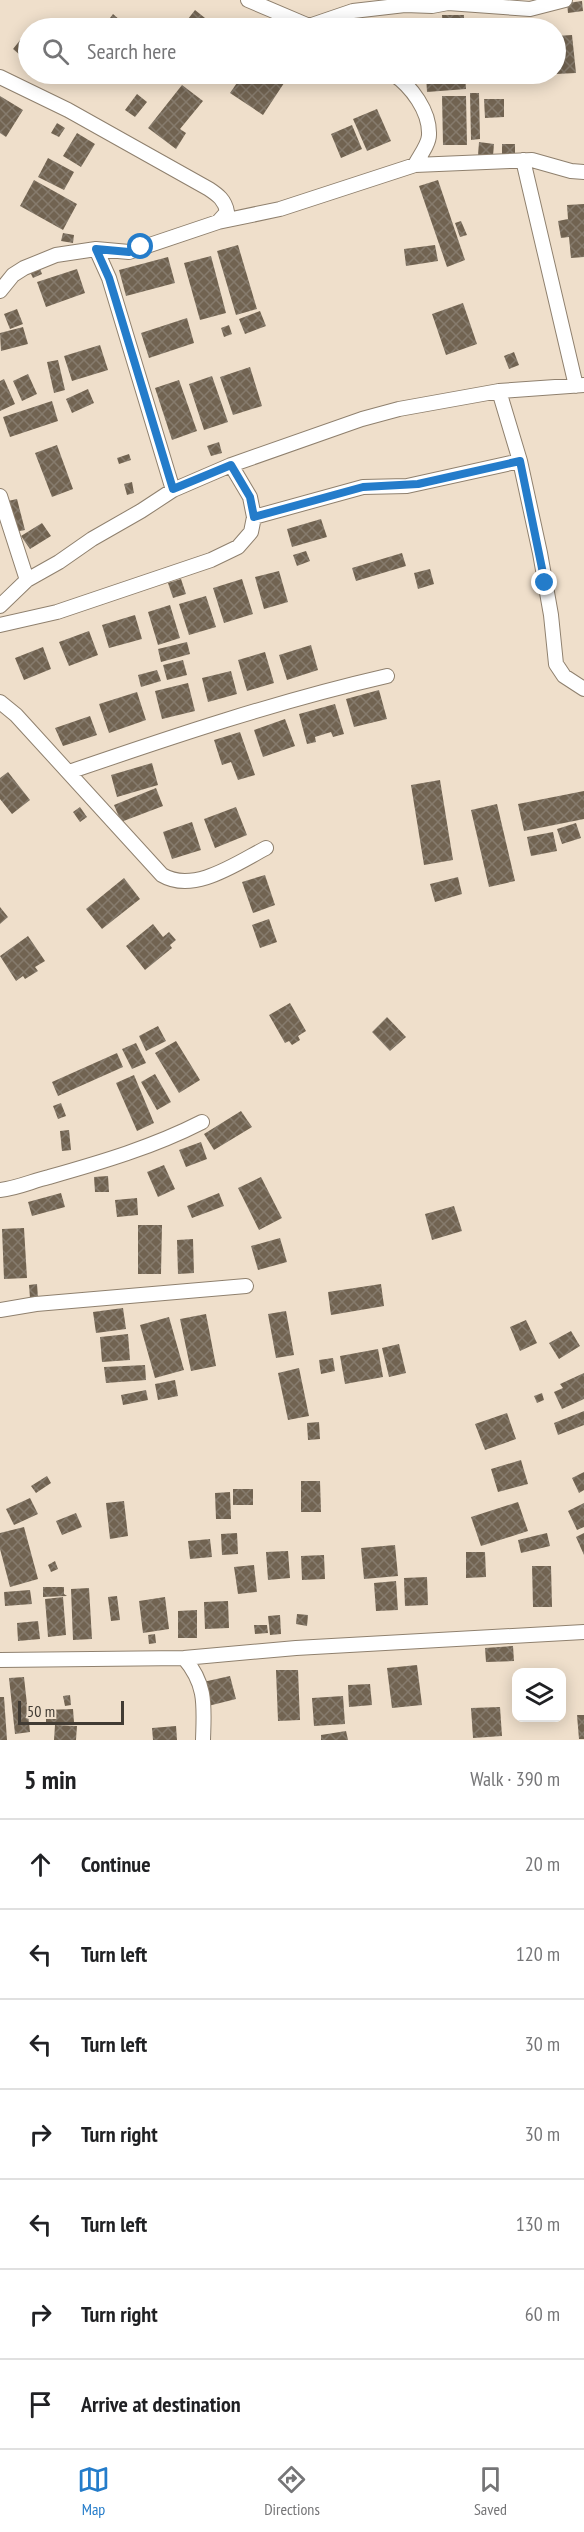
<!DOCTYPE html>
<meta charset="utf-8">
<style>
body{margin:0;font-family:"PT Sans Narrow",sans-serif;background:#f2f2f2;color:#202124}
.controls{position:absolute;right:18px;bottom:18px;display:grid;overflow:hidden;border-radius:12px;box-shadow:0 3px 15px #0003}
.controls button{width:54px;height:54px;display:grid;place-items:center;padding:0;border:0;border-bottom:2px solid #e0e0e0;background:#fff;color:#202124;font:30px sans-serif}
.scale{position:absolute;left:18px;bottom:15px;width:106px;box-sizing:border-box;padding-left:6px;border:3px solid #413b33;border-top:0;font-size:16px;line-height:21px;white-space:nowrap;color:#413b33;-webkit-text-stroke:4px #efdfcb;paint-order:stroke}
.stop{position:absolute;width:18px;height:18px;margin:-14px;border:4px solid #247cca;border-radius:50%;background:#fff}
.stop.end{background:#247cca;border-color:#fff;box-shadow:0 2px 6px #0008}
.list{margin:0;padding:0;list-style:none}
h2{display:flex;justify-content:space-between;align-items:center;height:78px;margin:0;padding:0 24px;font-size:26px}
h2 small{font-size:20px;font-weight:400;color:#757577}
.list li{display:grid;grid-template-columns:39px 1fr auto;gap:18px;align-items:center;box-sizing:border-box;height:90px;padding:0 24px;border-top:2px solid #e0e0e0}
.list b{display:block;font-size:22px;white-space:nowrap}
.list em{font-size:20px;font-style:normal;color:#757577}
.icon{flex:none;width:33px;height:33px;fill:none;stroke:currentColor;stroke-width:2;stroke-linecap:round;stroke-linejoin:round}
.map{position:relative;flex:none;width:584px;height:1740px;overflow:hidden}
.search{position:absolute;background:#fff;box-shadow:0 3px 15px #0003;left:18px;right:18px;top:18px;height:66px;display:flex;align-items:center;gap:15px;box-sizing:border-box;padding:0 21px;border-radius:33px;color:#757577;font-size:22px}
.sheet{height:708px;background:#fff}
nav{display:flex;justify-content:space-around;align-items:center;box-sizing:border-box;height:84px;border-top:2px solid #e0e0e0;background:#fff;font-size:16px;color:#757577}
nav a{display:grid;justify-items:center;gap:3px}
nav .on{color:#247cca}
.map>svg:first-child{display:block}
</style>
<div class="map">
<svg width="584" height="1740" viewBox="0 0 584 1740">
<defs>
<pattern id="building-cross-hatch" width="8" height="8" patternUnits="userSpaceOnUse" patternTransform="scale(1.5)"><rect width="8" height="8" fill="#716351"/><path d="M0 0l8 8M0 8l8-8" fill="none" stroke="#867b6d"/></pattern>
</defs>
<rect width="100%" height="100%" fill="#efdfcb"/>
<path fill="url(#building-cross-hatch)" d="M582 1 583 11 568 13 567 3Z
M195 10 215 26 213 28H181Z
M113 14 128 27 127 28H107L104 26Z
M442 15H464V28H443Z
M28 30V62L13 49Z
M572 35 576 73 556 74V36Z
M243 74H290L263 115 230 93Z
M465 74 466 89 427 92 426 75Z
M512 74H536V79L512 81Z
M182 85 203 101 180 129 186 133 176 149 148 128Z
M470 93H479L480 139 471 140Z
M137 94 147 102 135 117 125 110Z
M0 96 23 110 6 137 0 133Z
M442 96H466L467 145H443Z
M484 99H504V117L485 118Z
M377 109 391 141 367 151 353 119Z
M57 123 65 128 59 137 51 133Z
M352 125 362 149 341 158 331 134Z
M77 133 95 144 81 167 63 156Z
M479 142 494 144 493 156 478 155Z
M502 144H515V156L502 155Z
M48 158 74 172 64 190 38 177Z
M34 180 77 204 63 230 20 206Z
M438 180 465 260 447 267 419 186Z
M584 204V257L571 258 569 237 561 238 558 221 568 219 567 205Z
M461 221 467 235 460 237 455 223Z
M63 233 74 235 73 243 61 241Z
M238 245 257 309 236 315 217 251Z
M435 245 438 261 406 266 404 249Z
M211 256 226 313 200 320 184 263Z
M168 257 175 283 126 296 119 270Z
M39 266 42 274 33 278 29 270Z
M77 269 85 293 46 307 37 282Z
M463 303 477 344 446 355 432 314Z
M17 309 23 324 10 329 4 314Z
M260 311 266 326 245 334 239 319Z
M187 318 194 343 149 358 141 333Z
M229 325 232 334 224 337 221 328Z
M23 327 28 344 1 351 0 333Z
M100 345 108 370 72 381 64 356Z
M514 352 519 365 509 369 504 356Z
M58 360 65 390 54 393 47 362Z
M250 367 262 406 233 415 220 377Z
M28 374 37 394 22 401 13 381Z
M212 376 228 422 204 430 189 384Z
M4 379 15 404 0 411V381Z
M179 380 197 431 172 440 155 388Z
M88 389 94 403 72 413 66 399Z
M52 401 58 421 10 437 3 417Z
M219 442 222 453 211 456 207 446Z
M57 445 73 489 52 497 35 453Z
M129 454 131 460 119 464 117 458Z
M132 482 134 493 127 495 124 484Z
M17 499 25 530 15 532 8 501Z
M321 519 327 537 292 547 287 529Z
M42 523 51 536 30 549 21 536Z
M306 551 310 561 297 566 293 555Z
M402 553 406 566 356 581 352 568Z
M430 569 434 584 418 589 414 573Z
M279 571 288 602 264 609 255 577Z
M181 579 186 594 173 598 168 583Z
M242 579 253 614 224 623 213 588Z
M206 596 216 627 189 635 179 604Z
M170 605 180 638 158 645 148 612Z
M135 615 142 639 109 648 102 625Z
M89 631 98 655 69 666 59 642Z
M187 642 190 654 161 662 158 649Z
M311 645 318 670 287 680 279 655Z
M43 647 51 669 24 680 15 658Z
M265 652 274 683 247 691 238 660Z
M183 660 187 675 167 680 163 665Z
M157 670 161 681 141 687 138 675Z
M231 671 237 694 208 702 202 678Z
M188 683 195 711 162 719 155 691Z
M379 690 387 719 354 727 346 699Z
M137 692 146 720 109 733 99 704Z
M335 704 344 734 333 737 331 732 315 737 316 742 307 744 299 714Z
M90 716 97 735 63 746 55 728Z
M285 719 295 746 263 757 254 730Z
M240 732 255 775 238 780 231 762 222 765 214 740Z
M152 763 158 785 117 797 111 775Z
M8 772 30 800 12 814 0 799V778Z
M440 780 453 860 424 865 411 785Z
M156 788 163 806 121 822 114 805Z
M584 791V819L524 831 518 804Z
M497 804 515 881 489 887 471 810Z
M80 807 87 817 80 822 73 812Z
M236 807 247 835 215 848 204 819Z
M192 822 201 850 172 859 163 832Z
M576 823 581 838 562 844 557 829Z
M553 832 557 851 531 856 527 837Z
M265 875 275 905 253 913 242 882Z
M458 877 462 894 435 902 430 884Z
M124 878 140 899 102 929 86 909Z
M0 907 8 917 0 924Z
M269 919 277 942 260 948 252 925Z
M153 924 163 937 169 932 176 940 170 945 172 948 145 970 126 946Z
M28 936 45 961 35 967 38 971 25 979 23 976 16 981 0 956Z
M290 1003 306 1031 298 1036 300 1040 292 1045 289 1041 285 1043 269 1015Z
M387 1017 406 1037 390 1051 372 1032Z
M158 1026 166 1041 146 1051 139 1036Z
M176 1041 200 1080 179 1093 155 1053Z
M136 1043 146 1063 132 1069 122 1049Z
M117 1053 123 1067 58 1096 52 1082Z
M155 1074 171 1102 157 1110 141 1082Z
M134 1075 154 1123 137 1131 116 1083Z
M61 1103 66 1116 58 1119 53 1106Z
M241 1111 252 1127 214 1150 204 1134Z
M69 1130 71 1150 62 1151 60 1131Z
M201 1142 207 1159 186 1167 179 1150Z
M164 1165 175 1189 158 1197 147 1172Z
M108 1176 109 1192H95L94 1177Z
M261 1177 282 1218 259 1230 238 1188Z
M61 1193 65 1207 32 1216 28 1202Z
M219 1193 224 1206 192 1218 187 1206Z
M137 1198 138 1215 117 1217 115 1200Z
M454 1206 462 1231 432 1240 425 1214Z
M138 1225H162L161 1274H138Z
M24 1228 27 1278 4 1279 2 1229Z
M280 1238 287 1262 258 1270 251 1246Z
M193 1239 194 1273 178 1274 177 1240Z
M37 1284 38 1298H30L29 1285Z
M381 1284 384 1306 331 1315 328 1292Z
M123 1308 126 1329 96 1333 93 1312Z
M286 1311 294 1355 276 1358 268 1314Z
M206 1314 216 1366 191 1371 180 1319Z
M169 1317 184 1370 155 1378 140 1325Z
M526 1320 537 1343 520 1351 510 1327Z
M571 1331 580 1346 559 1359 549 1343Z
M128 1334 130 1360 102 1362 100 1337Z
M399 1344 406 1373 389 1377 382 1348Z
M378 1349 383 1377 345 1384 340 1356Z
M333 1358 335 1371 321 1374 319 1360Z
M145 1365 146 1380 106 1383 104 1367Z
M299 1368 309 1416 288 1420 278 1373Z
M584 1373V1399L562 1409 554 1392 563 1388 560 1384Z
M175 1380 178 1396 158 1400 155 1384Z
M146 1390 148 1400 123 1405 121 1395Z
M542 1393 544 1400 537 1403 534 1396Z
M584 1411V1425L558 1435 554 1423Z
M507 1413 516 1439 485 1450 475 1424Z
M319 1422 320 1439 308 1440 307 1423Z
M521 1460 528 1484 498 1492 491 1469Z
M584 1472V1490L579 1493 572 1478Z
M47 1476 51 1483 36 1493 31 1486Z
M301 1481H320L321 1512H301Z
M233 1489H253V1505H233Z
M230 1492 231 1519H216L215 1493Z
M30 1498 38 1514 14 1525 6 1509Z
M124 1501 128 1536 110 1539 106 1503Z
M518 1502 528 1531 481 1546 471 1517Z
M584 1503V1527L577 1530 568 1511Z
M76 1513 82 1527 62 1535 56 1521Z
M24 1527 38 1579 10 1587 0 1549V1533Z
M237 1533 238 1554 222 1555 221 1534Z
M547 1533 550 1546 521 1553 518 1540Z
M584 1533V1555L576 1537Z
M210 1539 212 1557 190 1559 188 1541Z
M395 1545 398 1576 364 1579 361 1548Z
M288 1551 290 1578 268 1580 266 1552Z
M466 1552H485L486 1577 466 1578Z
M324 1555 325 1579 302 1580 301 1556Z
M55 1561 58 1569 51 1572 48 1565Z
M254 1565 257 1592 238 1594 234 1567Z
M532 1566H551L552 1607H533Z
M427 1577 428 1605 405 1606 404 1578Z
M396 1581 398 1610 376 1611 374 1583Z
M43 1587H64V1594L67 1596 43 1597Z
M89 1588 92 1639 73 1640 71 1589Z
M30 1590 32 1604 5 1606 4 1592Z
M117 1596 120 1620 111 1621 108 1597Z
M63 1597 66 1635 48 1637 45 1599Z
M165 1597 169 1629 143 1633 139 1601Z
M228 1601 229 1628 205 1629 204 1602Z
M197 1610V1638H178V1611Z
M297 1614 308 1615 307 1626 296 1624Z
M280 1615 281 1634 270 1635 268 1616Z
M38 1621 40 1639 18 1641 17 1623Z
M254 1625H267L268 1633 255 1634Z
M155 1634 156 1643 149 1644 148 1635Z
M513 1646 514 1661 486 1662 485 1648Z
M417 1665 422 1705 392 1708 387 1668Z
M276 1670H298L300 1720 278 1721Z
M230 1676 236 1699 208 1706 203 1682Z
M24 1677 30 1732 15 1734 9 1678Z
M370 1684 372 1705 349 1707 348 1685Z
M70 1695 71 1705 65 1706 63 1696Z
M343 1696 345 1724 314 1726 312 1698Z
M0 1697H4L7 1740H0Z
M500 1707 502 1736 473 1738 471 1708Z
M73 1709 74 1722 46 1723V1710Z
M577 1715H584V1739H579Z
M55 1725 77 1726 76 1740H54Z
M176 1726 177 1740H153L152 1728Z
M346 1731 348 1740H321V1735Z"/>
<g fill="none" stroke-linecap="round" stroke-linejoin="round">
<defs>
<path id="minor" d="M248 0 314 28
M309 26 353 11 405 5 432 6 448 3 530 9 565 0
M393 74C411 86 430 111 429 135 429 144 419 157 415 165
M0 77 68 110 209 189C218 195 225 200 227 212L218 222
M523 160 576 386
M96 249 109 278 173 490
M0 291 13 275 24 268 56 255 96 249 129 252 218 222 280 209 415 165 532 160 571 171 584 172
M499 391 520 461 540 553 551 615 556 664 564 676 584 689
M0 496 27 580
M254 517 363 487 407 486 520 461
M0 606 27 580 59 562 92 539 141 511 173 490 231 465 362 419 399 409 499 391 584 385
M0 625 57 612 211 560 238 547 251 532 254 517 250 497 231 465
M0 702 16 715 162 875C194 894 237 863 266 848
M69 772C174 736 278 701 387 676
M0 1190C18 1188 32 1181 49 1177 102 1162 153 1147 202 1122
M0 1310 36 1304 246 1286
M184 1658C207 1685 204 1706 203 1740
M0 1660 184 1658 296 1648 584 1632"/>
</defs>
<use href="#minor" stroke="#8f806e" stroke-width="16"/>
<use href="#minor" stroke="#fff" stroke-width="14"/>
</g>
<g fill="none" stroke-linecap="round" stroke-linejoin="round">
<path stroke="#247cca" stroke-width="8" d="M141 247 129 252 96 249 109 278 173 489 231 465 250 497 254 517 363 487 418 484 520 461 545 583"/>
</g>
</svg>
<div class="controls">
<button><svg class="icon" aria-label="layers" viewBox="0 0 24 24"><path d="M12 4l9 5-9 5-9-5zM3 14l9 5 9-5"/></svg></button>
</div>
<div class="scale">50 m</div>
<div class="stop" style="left:141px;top:247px"></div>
<div class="stop end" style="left:545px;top:583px"></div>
<div class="search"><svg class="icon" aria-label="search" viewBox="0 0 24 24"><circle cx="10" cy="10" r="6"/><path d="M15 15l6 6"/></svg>Search here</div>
</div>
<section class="sheet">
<h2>5 min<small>Walk · 390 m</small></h2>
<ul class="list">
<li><svg class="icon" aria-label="ahead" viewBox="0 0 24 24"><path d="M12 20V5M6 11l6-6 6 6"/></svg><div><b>Continue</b></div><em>20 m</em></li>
<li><svg class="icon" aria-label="left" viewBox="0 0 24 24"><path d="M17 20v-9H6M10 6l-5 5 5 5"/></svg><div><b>Turn left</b></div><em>120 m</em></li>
<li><svg class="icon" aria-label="left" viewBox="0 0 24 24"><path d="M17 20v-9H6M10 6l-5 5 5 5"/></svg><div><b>Turn left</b></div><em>30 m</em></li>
<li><svg class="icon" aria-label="right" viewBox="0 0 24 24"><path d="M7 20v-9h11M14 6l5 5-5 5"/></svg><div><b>Turn right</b></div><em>30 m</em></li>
<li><svg class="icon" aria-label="left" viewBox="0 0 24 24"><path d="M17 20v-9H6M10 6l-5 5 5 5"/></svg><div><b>Turn left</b></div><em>130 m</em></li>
<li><svg class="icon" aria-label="right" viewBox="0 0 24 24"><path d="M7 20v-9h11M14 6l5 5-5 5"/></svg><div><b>Turn right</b></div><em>60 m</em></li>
<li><svg class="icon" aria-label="arrive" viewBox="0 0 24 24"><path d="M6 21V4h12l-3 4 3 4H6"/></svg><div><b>Arrive at destination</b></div></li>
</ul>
</section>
<nav>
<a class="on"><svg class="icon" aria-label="map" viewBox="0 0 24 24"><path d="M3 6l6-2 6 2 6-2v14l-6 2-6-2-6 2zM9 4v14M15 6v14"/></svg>Map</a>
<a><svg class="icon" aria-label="directions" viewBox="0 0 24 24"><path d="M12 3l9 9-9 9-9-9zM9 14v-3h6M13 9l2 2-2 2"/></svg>Directions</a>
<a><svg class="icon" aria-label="saved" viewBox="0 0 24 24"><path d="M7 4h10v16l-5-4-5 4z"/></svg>Saved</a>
</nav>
